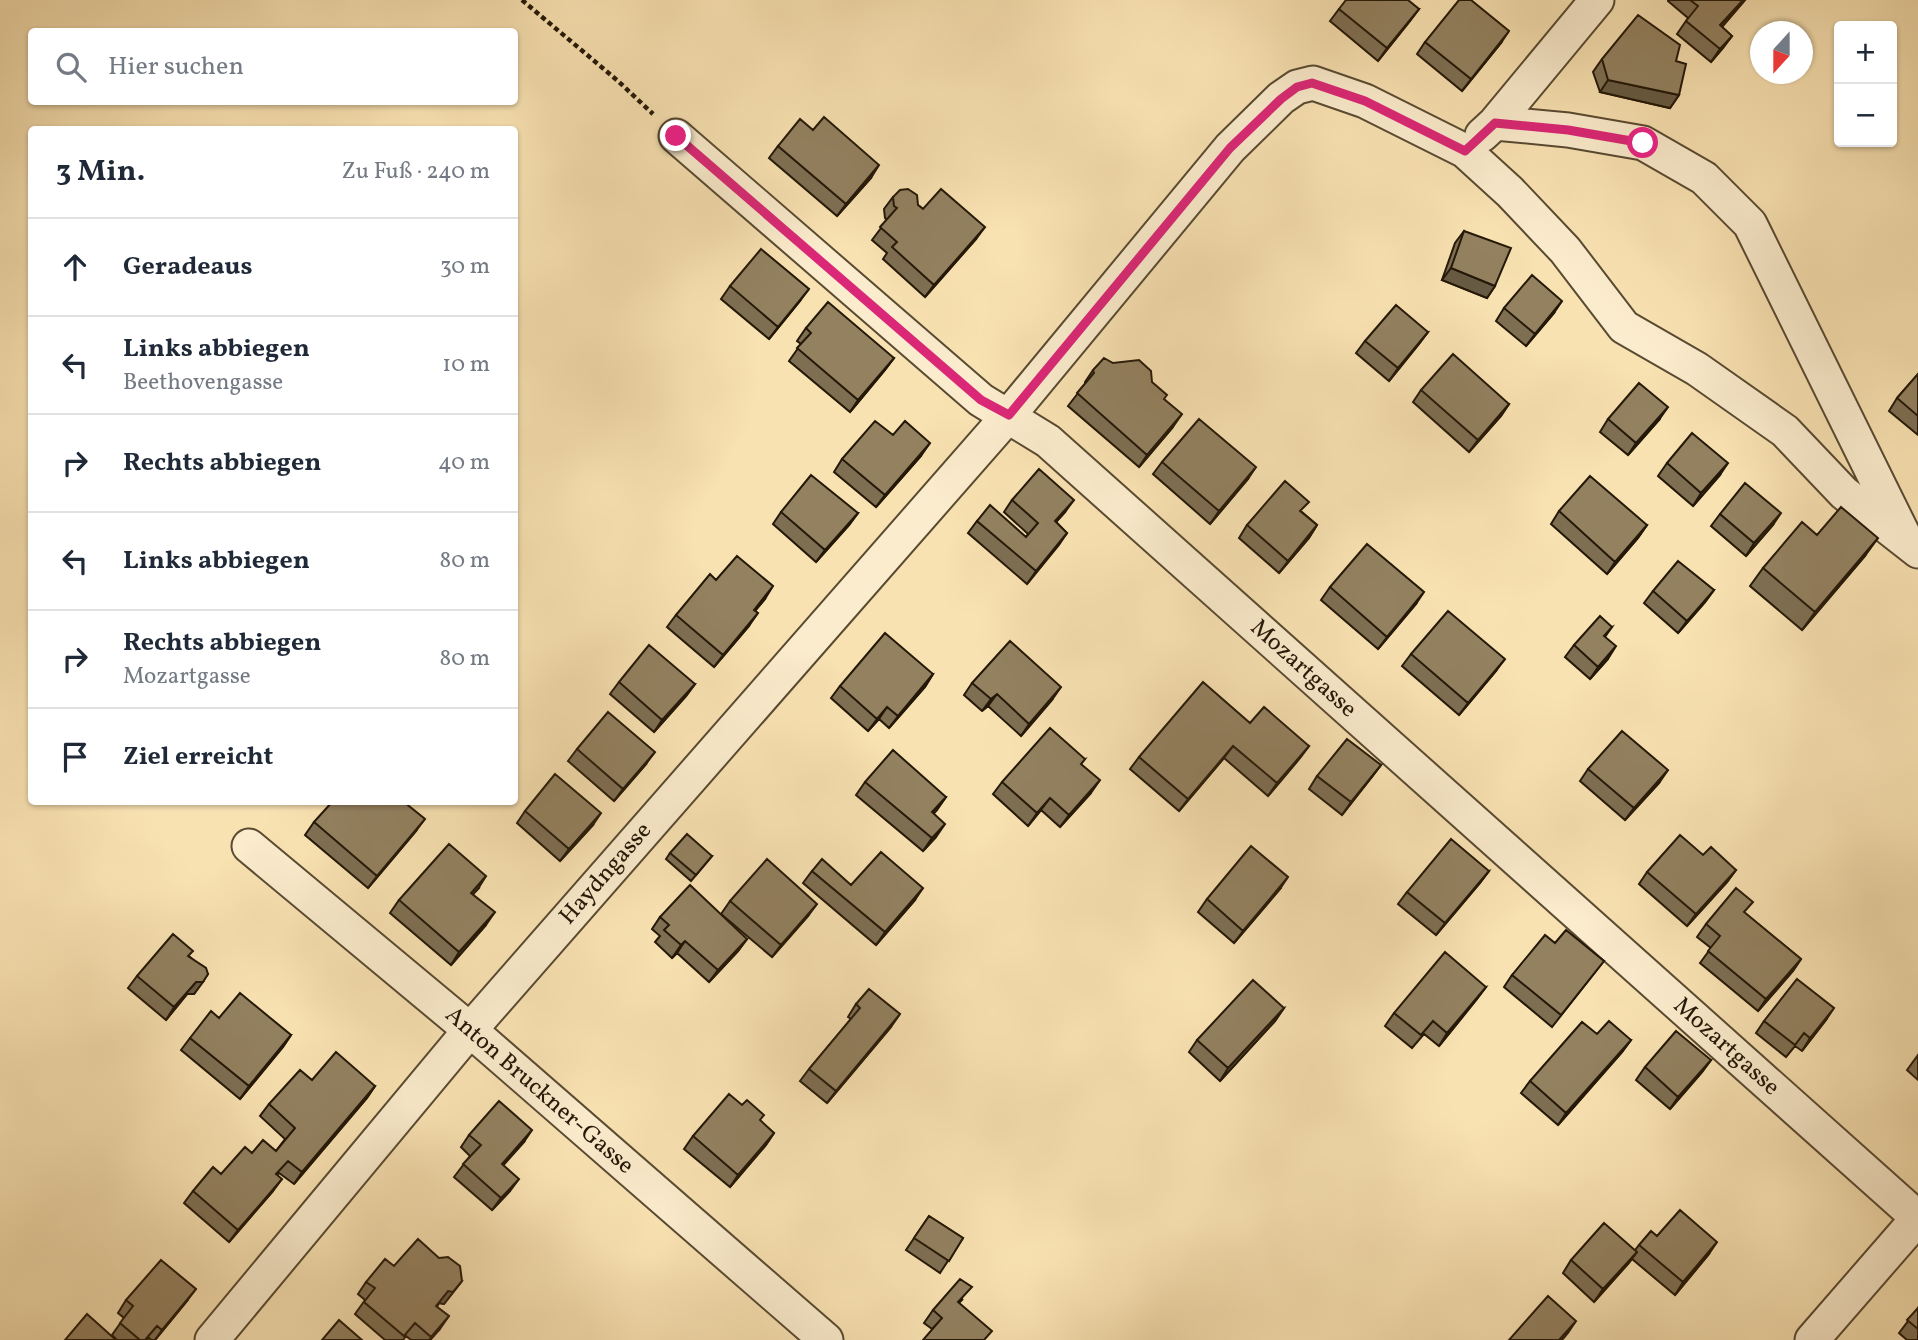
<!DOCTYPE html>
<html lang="de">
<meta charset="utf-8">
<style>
body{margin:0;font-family:Vollkorn,serif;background:#f2f2f3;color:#1f2937}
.controls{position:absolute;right:21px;top:21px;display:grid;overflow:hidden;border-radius:7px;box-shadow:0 2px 5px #0004}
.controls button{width:63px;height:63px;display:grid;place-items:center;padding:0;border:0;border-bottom:2px solid #e0e1e3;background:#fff;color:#1f2937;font:35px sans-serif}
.compass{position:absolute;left:1750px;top:21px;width:63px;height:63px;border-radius:50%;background:#fff;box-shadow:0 2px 5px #0004;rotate:201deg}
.stop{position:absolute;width:21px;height:21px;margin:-16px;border:5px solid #db2777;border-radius:50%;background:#fff}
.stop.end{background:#db2777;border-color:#fff;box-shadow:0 2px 7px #0008}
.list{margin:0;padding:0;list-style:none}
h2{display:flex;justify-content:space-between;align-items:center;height:91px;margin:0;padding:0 28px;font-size:30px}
h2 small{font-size:23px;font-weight:400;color:#747a83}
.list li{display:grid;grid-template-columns:46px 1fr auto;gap:21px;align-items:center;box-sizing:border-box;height:98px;padding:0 28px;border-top:2px solid #e0e1e3}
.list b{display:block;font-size:26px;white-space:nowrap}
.list p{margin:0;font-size:23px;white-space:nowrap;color:#747a83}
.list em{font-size:23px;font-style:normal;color:#747a83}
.icon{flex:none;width:38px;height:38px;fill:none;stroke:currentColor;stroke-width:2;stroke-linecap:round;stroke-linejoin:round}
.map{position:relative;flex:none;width:1918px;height:1340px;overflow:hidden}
.search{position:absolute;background:#fff;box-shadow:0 2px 5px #0004;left:28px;top:28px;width:490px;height:77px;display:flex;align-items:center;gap:18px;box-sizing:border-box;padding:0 24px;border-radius:7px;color:#747a83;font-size:26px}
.panel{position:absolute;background:#fff;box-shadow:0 2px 5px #0004;left:28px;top:126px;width:490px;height:679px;border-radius:7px}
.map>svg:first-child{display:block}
</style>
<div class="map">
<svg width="1918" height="1340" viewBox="0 0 1918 1340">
<rect width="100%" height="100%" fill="#f9e2b2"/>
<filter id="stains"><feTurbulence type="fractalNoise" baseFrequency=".00286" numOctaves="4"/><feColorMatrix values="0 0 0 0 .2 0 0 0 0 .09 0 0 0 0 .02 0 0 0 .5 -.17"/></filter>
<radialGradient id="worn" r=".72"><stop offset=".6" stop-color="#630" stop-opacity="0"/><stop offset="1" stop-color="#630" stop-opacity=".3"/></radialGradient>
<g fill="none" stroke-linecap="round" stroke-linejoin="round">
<defs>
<path id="minor" d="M1495 123 1568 130 1643 143 1704 178 1750 224 1904 536
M1482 135 1495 123 1597 0
M676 136 981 400 1048 441 1918 1218
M249 846 470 1030 826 1340
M212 1340 470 1030 1009 415 1230 148 1281 98 1297 87 1313 83 1365 101 1465 151 1510 192 1565 250 1624 327 1697 369 1785 431 1844 493 1918 551
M1812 1340 1918 1218"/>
</defs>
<use href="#minor" stroke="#594a32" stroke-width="37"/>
<path stroke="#241808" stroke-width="4.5" stroke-dasharray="5 3.5" stroke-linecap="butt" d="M522 0 618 81 653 114"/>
<use href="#minor" stroke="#fbeccd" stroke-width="33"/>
</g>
<path fill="#7e6f53" stroke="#241808" stroke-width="2" d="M1668 0H1745L1722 27 1732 36 1711 62 1677 34 1688 18 1668 1Z
M1339 9H1419L1410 21 1378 61 1330 21Z
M1425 42 1501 43 1462 91 1417 54Z
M1602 59 1676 61 1679 95 1670 108 1600 92 1593 72Z
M778 146 871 178 837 216 769 158Z
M893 197 918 205 923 209 976 239 925 297 883 259 887 253 872 240 887 220 885 218 884 209Z
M1464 231 1495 286 1487 298 1442 280 1455 243Z
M730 286 800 301 769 339 721 299Z
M1504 308 1554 313 1526 346 1496 321Z
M806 328 894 358 885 370 850 412 789 361 801 344 797 341Z
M1428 332 1419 344 1389 381 1356 353 1365 341Z
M1113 363 1152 382 1164 400 1173 427 1139 467 1068 406 1085 384V382L1093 370Z
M1918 374V435L1889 411 1897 398Z
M1421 390 1509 404 1501 416 1469 452 1413 402Z
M1608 419 1659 420 1628 455 1600 432Z
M893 435 921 456 876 507 834 472 842 459Z
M1162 462 1248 479 1210 524 1153 474Z
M1667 463 1720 475 1693 506 1658 476Z
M1012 500 1065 512 1056 522 1067 533 1027 584 968 533 977 521 1026 537 1028 534 1004 512Z
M1559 511 1647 525 1638 538 1607 574 1551 524Z
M781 512 858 513 849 525 816 562 773 524Z
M1302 512 1317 525 1309 538 1279 573 1239 538 1247 525Z
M1720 514 1773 525 1746 556 1711 526Z
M1817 535 1865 556 1802 630 1750 586 1763 568Z
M716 580 765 599 755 611 749 626 714 667 667 627 676 615Z
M1330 587 1416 604 1378 649 1321 600Z
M1714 590 1705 602 1678 633 1644 603 1653 591Z
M1612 627 1605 637 1608 659 1590 679 1565 657 1574 645Z
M1411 654 1496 671 1459 715 1402 666Z
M933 674 925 687 889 728 879 719 868 731 831 698 840 686Z
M619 682 695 684 686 696 654 732 610 694Z
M972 683 1052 700 1021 736 988 706 982 711 964 695Z
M1250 723 1309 746 1300 758 1268 796 1224 758 1179 811 1130 769 1139 757Z
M577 749 646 764 614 801 568 761Z
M1085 759 1081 764 1091 793 1060 827 1041 810 1028 826 993 794 1002 782Z
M1381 765 1342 815 1309 789 1317 776Z
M1588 769 1659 783 1625 820 1580 781Z
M865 782 946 797 933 814 936 837 923 851 856 795Z
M525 811 593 825 560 861 517 823Z
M314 822 416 831 368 888 305 835Z
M670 853 712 856 691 881 666 859Z
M1703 855 1736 870 1727 882 1687 926 1639 884 1647 872Z
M812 871 851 885 915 900 876 945 803 883Z
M1489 871 1480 883 1436 935 1398 904 1407 892Z
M478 889 473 894 486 925 451 965 390 913 399 900Z
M1280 889 1234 943 1198 912 1207 899Z
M730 901 808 916 772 957 721 914Z
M1745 913 1801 959 1793 971 1758 1011 1700 963 1711 948 1697 937 1706 924Z
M660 917 747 939 738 951 709 982 677 953 672 958 655 942 660 936 652 929Z
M1555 943 1604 961 1552 1027 1504 987 1512 975Z
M189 956 208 974 194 994H187L166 1020 128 988 137 976Z
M1486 987 1477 999 1439 1046 1424 1034 1412 1048 1385 1026 1394 1013Z
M856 1004 891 1027 827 1103 800 1081 809 1069 851 1019 848 1017Z
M1284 1008 1275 1021 1220 1081 1189 1052 1197 1040Z
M1826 1020 1802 1051 1795 1046 1786 1057 1756 1033 1764 1021Z
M1597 1034 1631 1040 1622 1052 1558 1125 1521 1093 1530 1081Z
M291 1035 283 1047 240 1099 181 1050 190 1038Z
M1918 1055V1080L1907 1070Z
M1711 1060 1702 1072 1670 1109 1636 1080 1645 1067Z
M312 1080 375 1086 367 1098 294 1184 279 1173 277 1175 273 1191 229 1242 184 1203 193 1191 221 1174 252 1153 276 1151 285 1139 260 1116 269 1104Z
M760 1121 774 1133 766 1145 730 1187 684 1149 693 1136Z
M469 1135 524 1142 503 1165 510 1191 492 1210 454 1177 470 1156 461 1147Z
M929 1216 963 1238 940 1273 906 1250Z
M1657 1236 1709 1254 1675 1295 1632 1259 1594 1302 1563 1273 1571 1260 1635 1250 1639 1245Z
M394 1266 462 1281 444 1304 439 1303 437 1307 440 1329 430 1340H411L406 1336 403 1340H385L355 1314 365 1300 358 1294 366 1282Z
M963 1299 932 1329 924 1323 933 1310Z
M126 1300 187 1301 155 1340H151L149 1338 147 1340H117L112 1335 124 1318 118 1313Z
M1918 1308V1340H1907L1899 1333Z"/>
<path fill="#675a43" stroke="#241808" stroke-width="2" d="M1743 0H1745L1712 38 1720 25Z
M1419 9 1410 21 1378 61 1387 48Z
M1509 31 1501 43 1462 91 1471 79Z
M1732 36 1723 48 1711 62 1720 49Z
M1608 80 1679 95 1670 108 1600 92Z
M879 165 871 178 837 216 846 204Z
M985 227 976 239 925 297 934 285Z
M1451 268 1495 286 1487 298 1442 280Z
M809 289 800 301 769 339 778 327Z
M1562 301 1554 313 1526 346 1535 334Z
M1428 332 1419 344 1389 381 1398 368Z
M894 358 885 370 850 412 858 400Z
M1509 404 1501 416 1469 452 1478 440Z
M1668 407 1659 420 1628 455 1636 443Z
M1182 414 1173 427 1139 467 1147 455Z
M930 443 921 456 876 507 885 495Z
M1728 463 1720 475 1693 506 1701 493Z
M1256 467 1248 479 1210 524 1219 511Z
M1074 500 1065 512 1046 533 1055 521Z
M858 513 849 525 816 562 825 550Z
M1781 513 1773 525 1746 556 1754 543Z
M1317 525 1309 538 1279 573 1288 561Z
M1647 525 1638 538 1607 574 1615 562Z
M1067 533 1059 545 1027 584 1036 571Z
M1878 538 1865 556 1802 630 1815 612Z
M773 586 765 599 745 622 754 610Z
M1714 590 1705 602 1678 633 1687 621Z
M1424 592 1416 604 1378 649 1387 637Z
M758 613 749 626 714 667 723 655Z
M1616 646 1608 659 1590 679 1598 667Z
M1505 659 1496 671 1459 715 1468 703Z
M933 674 925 687 889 728 898 716Z
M695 684 686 696 654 732 662 720Z
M1061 687 1052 700 1021 736 1029 724Z
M997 694 988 706 982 711 991 699Z
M887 707 879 719 868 731 877 719Z
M1233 746 1224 758 1179 811 1188 799Z
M1309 746 1300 758 1268 796 1277 783Z
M655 752 646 764 614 801 623 789Z
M1381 765 1372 777 1342 815 1351 802Z
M1668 770 1659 783 1625 820 1634 808Z
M1100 780 1091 793 1060 827 1069 815Z
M946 797 937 810 923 825 932 812Z
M1050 798 1041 810 1028 826 1037 813Z
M601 813 593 825 560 861 569 849Z
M425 819 416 831 368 888 377 876Z
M945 824 936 837 923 851 932 838Z
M1736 870 1727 882 1687 926 1696 914Z
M1489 871 1480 883 1436 935 1445 923Z
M486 876 478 889 463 905 471 893Z
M1288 877 1280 889 1234 943 1243 931Z
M923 888 915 900 876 945 885 932Z
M817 904 808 916 772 957 781 945Z
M495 912 486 925 451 965 459 952Z
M747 939 738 951 709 982 718 970Z
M685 941 677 953 672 958 681 945Z
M1801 959 1793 971 1758 1011 1766 999Z
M196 982H203L194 994H187L166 1020 174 1007Z
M1486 987 1477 999 1439 1046 1447 1033Z
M1284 1008 1275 1021 1220 1081 1228 1068Z
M1834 1008 1826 1020 1802 1051 1810 1038Z
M900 1014 891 1027 827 1103 836 1091Z
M291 1035 283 1047 240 1099 249 1086Z
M1631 1040 1622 1052 1558 1125 1566 1113Z
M1711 1060 1702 1072 1670 1109 1678 1097Z
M375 1086 367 1098 294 1184 302 1172Z
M532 1130 524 1142 493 1177 502 1164Z
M774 1133 766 1145 730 1187 738 1175Z
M282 1179 273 1191 229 1242 238 1230Z
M519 1179 510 1191 492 1210 501 1198Z
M1717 1242 1709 1254 1675 1295 1683 1282Z
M1637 1252 1628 1264 1594 1302 1603 1289Z
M462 1281 444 1304 439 1303 427 1318 448 1291Z
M196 1289 187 1301 155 1340 162 1330Z
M449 1316 440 1329 430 1340H429Z
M1576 1321 1568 1333 1562 1340H1559Z"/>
<path fill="#938160" stroke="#241808" stroke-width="2" d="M1346 0H1408L1419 9 1387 48 1339 9Z
M1459 0H1471L1509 31 1471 79 1425 42Z
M1690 0H1743L1720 25 1732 36 1720 49 1686 21 1698 6Z
M1638 15 1680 45 1676 61 1686 64 1679 95 1608 80 1602 59Z
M824 117 879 165 846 204 778 146 800 119 813 130Z
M908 189 917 195 918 205 923 209 941 189 985 227 934 285 892 247 897 242 880 227 897 208 894 206 893 197 900 190Z
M1464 231 1511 248 1495 286 1451 268Z
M761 249 809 289 778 327 730 286Z
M1532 275 1562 301 1535 334 1504 308Z
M828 302 894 358 858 400 797 348 811 333 806 328Z
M1396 305 1428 332 1398 368 1365 341Z
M1453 354 1509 404 1478 440 1421 390Z
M1104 358 1113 363 1139 360 1151 371 1152 382 1167 395 1164 399 1182 414 1147 455 1077 393 1094 373 1093 370Z
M1918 374V416L1897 398Z
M1639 383 1668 407 1636 443 1608 419Z
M1199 419 1256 467 1219 511 1162 462Z
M875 421 893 435 905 421 930 443 885 495 842 459Z
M1692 433 1728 463 1701 493 1667 463Z
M1039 469 1074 500 1055 521 1067 533 1036 571 977 521 990 505 1026 537 1038 523 1012 500Z
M811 475 858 513 825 550 781 512Z
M1590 476 1647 525 1615 562 1559 511Z
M1285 481 1309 502 1300 511 1317 525 1288 561 1247 525Z
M1745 483 1781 513 1754 543 1720 514Z
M1841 507 1878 538 1815 612 1763 568 1802 522 1817 535Z
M1367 544 1424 592 1387 637 1330 587Z
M737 556 773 586 754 610 758 613 723 655 676 615 710 574 716 580Z
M1678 561 1714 590 1687 621 1653 591Z
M1448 611 1505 659 1468 703 1411 654Z
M1600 616 1612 627 1604 636 1616 646 1598 667 1574 645Z
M885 633 933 674 898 716 887 707 877 719 840 686Z
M1010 641 1061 687 1029 724 997 694 991 699 972 683Z
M649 645 695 684 662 720 619 682Z
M1203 682 1250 723 1264 707 1309 746 1277 783 1233 746 1188 799 1139 757Z
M608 712 655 752 623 789 577 749Z
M1050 728 1085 759 1081 764 1100 780 1069 815 1050 798 1037 813 1002 782Z
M1622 731 1668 770 1634 808 1588 769Z
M1347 739 1381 765 1351 802 1317 776Z
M893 750 946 797 932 812 945 824 932 838 865 782Z
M555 774 601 813 569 849 525 811Z
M332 802H404L425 819 377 876 314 822Z
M687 834 712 856 696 875 670 853Z
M1680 835 1703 855 1711 847 1736 870 1696 914 1647 872Z
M1451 839 1489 871 1445 923 1407 892Z
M449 844 486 876 471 893 495 912 459 952 399 900Z
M1251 846 1288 877 1243 931 1207 899Z
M881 852 923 888 885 932 812 871 822 859 851 885Z
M767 859 817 904 781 945 730 901Z
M690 885 747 939 718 970 685 941 681 945 664 930 669 925 660 917Z
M1736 888 1753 902 1744 912 1801 959 1766 999 1708 951 1720 936 1706 924Z
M1566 930 1604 961 1561 1015 1512 975 1545 935 1555 943Z
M173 934 193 951 188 956 206 968 208 974 203 982H196L174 1007 137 976Z
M1445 952 1486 987 1447 1033 1433 1021 1421 1035 1394 1013Z
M1797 979 1834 1008 1810 1038 1804 1033 1795 1045 1764 1021Z
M1253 980 1284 1008 1228 1068 1197 1040Z
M869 989 900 1014 836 1091 809 1069 860 1008 856 1004Z
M240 993 291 1035 249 1086 190 1038 211 1011 219 1018Z
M1609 1021 1631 1040 1566 1113 1530 1081 1582 1022 1597 1034Z
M1676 1031 1711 1060 1678 1097 1645 1067Z
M336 1052 375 1086 302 1172 288 1161 276 1174 282 1179 238 1230 193 1191 213 1167 221 1174 245 1147 252 1153 263 1140 276 1151 295 1128 269 1104 300 1070 312 1080Z
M729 1094 742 1105 747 1100 764 1115 760 1120 774 1133 738 1175 693 1136Z
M499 1101 532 1130 502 1164 519 1179 501 1198 463 1164 481 1145 469 1135Z
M1680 1210 1717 1242 1683 1282 1639 1245 1651 1231 1657 1236Z
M929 1216 963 1238 949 1261 914 1238Z
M1604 1223 1637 1252 1603 1289 1571 1260Z
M418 1239 439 1258 448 1257 460 1266 462 1281 453 1292 448 1291 436 1306 449 1316 431 1337 415 1323 404 1336 364 1302 375 1288 366 1282 385 1259 394 1266Z
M161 1260 196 1289 162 1330 157 1326 145 1340H140L120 1323 133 1306 126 1300Z
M960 1279 972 1287 958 1302 992 1331 984 1340H923L942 1318 933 1310Z
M1548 1296 1576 1321 1559 1340H1509Z
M1918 1308V1329L1907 1320Z
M87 1314 116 1340H65Z
M339 1320 362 1340H322Z"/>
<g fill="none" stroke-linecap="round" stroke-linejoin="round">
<path stroke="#db2777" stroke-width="9" d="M676 136 981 400 1009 415 1230 148 1281 99 1297 87 1312 83 1365 101 1465 151 1495 123 1568 130 1643 143"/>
</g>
<g text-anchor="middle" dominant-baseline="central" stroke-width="7" stroke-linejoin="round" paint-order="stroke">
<g font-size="24" fill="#241808" stroke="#fbeccd">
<text transform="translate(1303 669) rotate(42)">Mozartgasse</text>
<text transform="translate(606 874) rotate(-49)">Haydngasse</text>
<text transform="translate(1726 1047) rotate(42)">Mozartgasse</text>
<text transform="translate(539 1091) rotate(41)">Anton Bruckner-Gasse</text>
</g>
</g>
<rect width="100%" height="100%" filter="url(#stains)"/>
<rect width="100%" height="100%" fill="url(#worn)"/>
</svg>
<div class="controls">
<button>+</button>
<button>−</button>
</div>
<svg class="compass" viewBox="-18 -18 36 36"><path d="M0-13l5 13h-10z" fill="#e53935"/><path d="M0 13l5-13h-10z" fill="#747a83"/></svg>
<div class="stop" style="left:1643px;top:143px"></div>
<div class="stop end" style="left:676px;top:136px"></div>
<div class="search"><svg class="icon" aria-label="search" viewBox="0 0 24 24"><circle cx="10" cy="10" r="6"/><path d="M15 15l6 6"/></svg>Hier suchen</div>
<section class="panel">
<h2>3 Min.<small>Zu Fuß · 240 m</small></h2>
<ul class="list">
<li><svg class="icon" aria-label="ahead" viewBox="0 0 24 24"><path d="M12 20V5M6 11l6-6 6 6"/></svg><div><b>Geradeaus</b></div><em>30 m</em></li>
<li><svg class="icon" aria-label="left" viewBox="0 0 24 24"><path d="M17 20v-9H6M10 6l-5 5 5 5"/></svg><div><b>Links abbiegen</b><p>Beethovengasse</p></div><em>10 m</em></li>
<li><svg class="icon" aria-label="right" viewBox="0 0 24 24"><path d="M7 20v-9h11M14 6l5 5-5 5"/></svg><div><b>Rechts abbiegen</b></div><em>40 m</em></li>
<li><svg class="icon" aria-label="left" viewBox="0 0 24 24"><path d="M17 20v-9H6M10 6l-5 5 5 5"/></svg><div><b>Links abbiegen</b></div><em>80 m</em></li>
<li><svg class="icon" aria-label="right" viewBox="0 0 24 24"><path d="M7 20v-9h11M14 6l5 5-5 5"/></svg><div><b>Rechts abbiegen</b><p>Mozartgasse</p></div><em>80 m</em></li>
<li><svg class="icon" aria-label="arrive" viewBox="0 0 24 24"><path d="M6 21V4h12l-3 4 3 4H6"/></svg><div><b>Ziel erreicht</b></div></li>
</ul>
</section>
</div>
